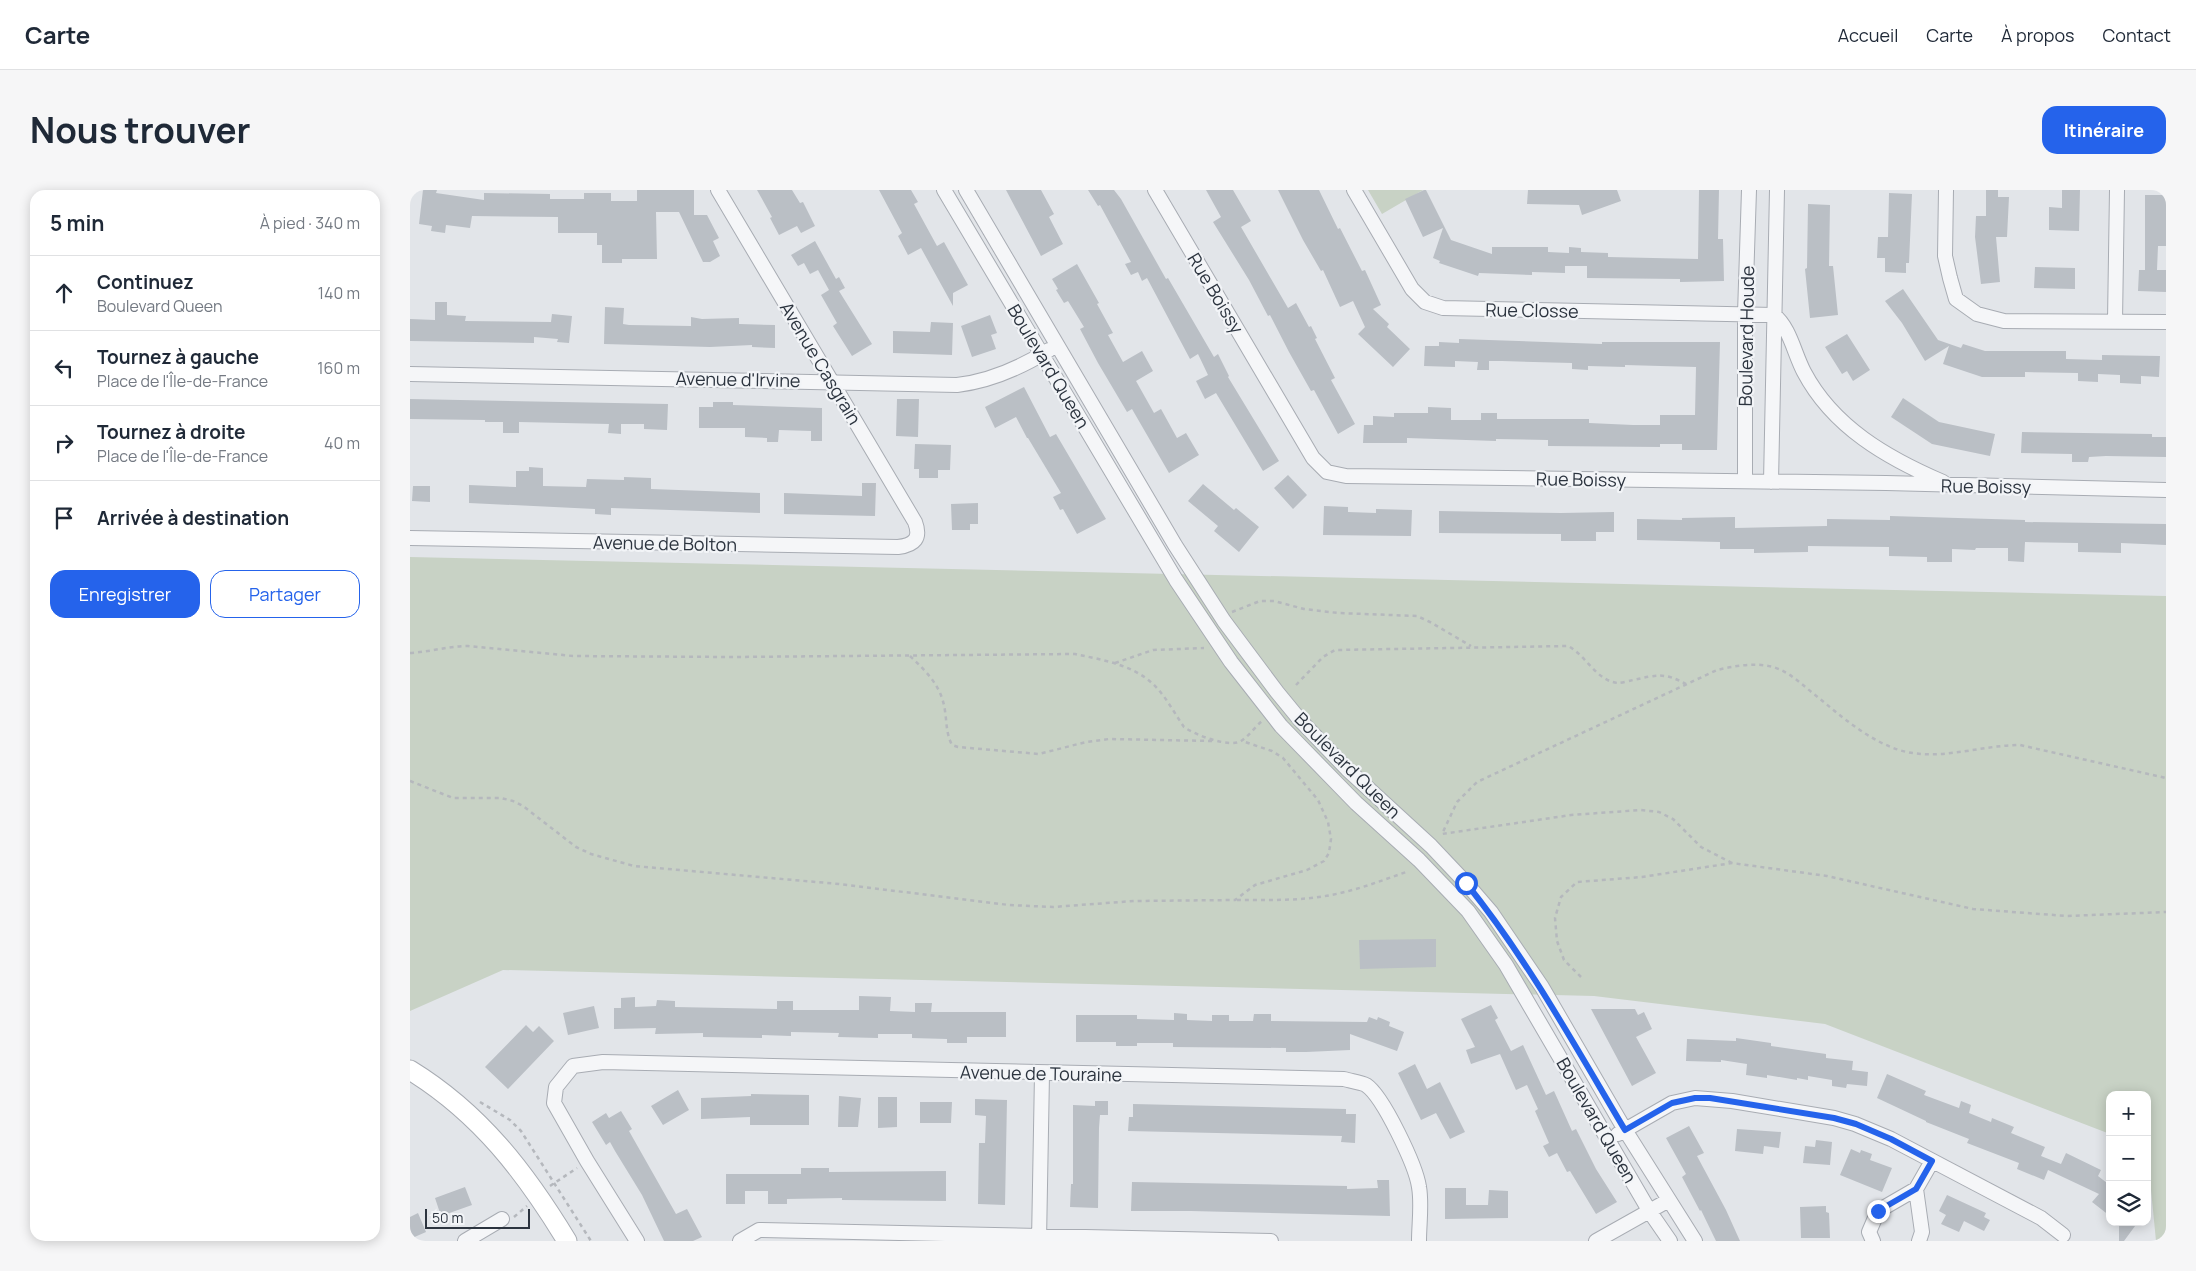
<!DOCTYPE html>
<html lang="fr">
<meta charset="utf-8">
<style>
body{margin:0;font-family:Manrope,sans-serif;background:#f6f6f7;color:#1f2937}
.controls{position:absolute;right:15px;bottom:15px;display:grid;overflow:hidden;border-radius:10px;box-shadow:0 2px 12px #0003}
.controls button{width:45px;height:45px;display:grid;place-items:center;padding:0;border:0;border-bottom:1px solid #e0e1e3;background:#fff;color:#1f2937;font:25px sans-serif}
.scale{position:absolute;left:15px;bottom:12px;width:105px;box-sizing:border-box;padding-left:5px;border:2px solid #2c343f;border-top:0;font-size:14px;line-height:18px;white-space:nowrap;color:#2c343f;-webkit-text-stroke:4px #f2f4f7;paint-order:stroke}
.stop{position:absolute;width:15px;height:15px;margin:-11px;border:4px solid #2563eb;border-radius:50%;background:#fff}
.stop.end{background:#2563eb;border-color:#fff;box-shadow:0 1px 5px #0008}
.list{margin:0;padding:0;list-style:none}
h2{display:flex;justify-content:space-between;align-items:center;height:65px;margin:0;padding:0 20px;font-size:21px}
h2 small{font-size:16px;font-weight:400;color:#747a83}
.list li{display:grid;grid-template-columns:32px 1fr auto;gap:15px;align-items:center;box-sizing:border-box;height:75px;padding:0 20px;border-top:1px solid #e0e1e3}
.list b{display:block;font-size:19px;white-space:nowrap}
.list p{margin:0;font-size:16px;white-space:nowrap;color:#747a83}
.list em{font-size:16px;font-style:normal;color:#747a83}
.actions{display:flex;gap:10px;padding:15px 20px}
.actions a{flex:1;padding:11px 0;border:1px solid #2563eb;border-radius:15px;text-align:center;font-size:18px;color:#2563eb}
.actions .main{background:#2563eb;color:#fff}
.icon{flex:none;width:28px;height:28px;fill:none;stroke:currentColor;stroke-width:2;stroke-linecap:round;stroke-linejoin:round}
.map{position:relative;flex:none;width:1756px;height:1051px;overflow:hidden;border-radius:15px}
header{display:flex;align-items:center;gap:30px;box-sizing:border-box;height:70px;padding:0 25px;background:#fff;border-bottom:1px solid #e0e1e3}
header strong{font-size:24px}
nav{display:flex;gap:28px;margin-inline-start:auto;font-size:18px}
.intro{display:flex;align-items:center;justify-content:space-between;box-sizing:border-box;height:120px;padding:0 30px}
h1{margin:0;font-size:35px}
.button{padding:12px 22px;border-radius:15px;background:#2563eb;color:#fff;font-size:18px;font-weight:700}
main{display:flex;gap:30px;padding:0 30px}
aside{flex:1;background:#fff;border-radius:15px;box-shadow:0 2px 12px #0003}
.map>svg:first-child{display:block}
</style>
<header>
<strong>Carte</strong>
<nav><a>Accueil</a><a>Carte</a><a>À propos</a><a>Contact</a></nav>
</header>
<div class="intro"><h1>Nous trouver</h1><a class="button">Itinéraire</a></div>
<main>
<aside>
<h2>5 min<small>À pied · 340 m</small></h2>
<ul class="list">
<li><svg class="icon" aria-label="ahead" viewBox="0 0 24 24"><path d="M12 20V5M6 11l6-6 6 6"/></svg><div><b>Continuez</b><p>Boulevard Queen</p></div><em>140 m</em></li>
<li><svg class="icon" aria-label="left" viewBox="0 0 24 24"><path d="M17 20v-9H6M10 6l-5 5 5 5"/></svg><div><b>Tournez à gauche</b><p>Place de l'Île-de-France</p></div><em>160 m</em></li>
<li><svg class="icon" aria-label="right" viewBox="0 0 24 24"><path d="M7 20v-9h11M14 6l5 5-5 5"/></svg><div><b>Tournez à droite</b><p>Place de l'Île-de-France</p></div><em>40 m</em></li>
<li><svg class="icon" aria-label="arrive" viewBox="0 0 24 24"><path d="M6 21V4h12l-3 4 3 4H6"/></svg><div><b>Arrivée à destination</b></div></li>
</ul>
<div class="actions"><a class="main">Enregistrer</a><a>Partager</a></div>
</aside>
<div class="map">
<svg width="1756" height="1051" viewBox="0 0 1756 1051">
<rect width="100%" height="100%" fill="#e2e5e9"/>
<path fill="#c8d2c5" d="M958 0H1013L972 24Z
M0 367 1756 406V1051H1746L1737 959V905H1700V944L1415 834 1184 806 93 780 0 821Z"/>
<path fill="#babfc5" d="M13 0H27L26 3 74 10V3L140 4V9H174V3H201V11H227V0H284V25H297L309 48 303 51 310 66 300 72H293L269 22H246L247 69H212V73H192V55H187V43H148V27L62 26 60 38 36 35 35 43 21 41 22 36 9 34Z
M347 0H382L390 13 393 12 405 36 391 43 387 36 369 45 360 28 362 27Z
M469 0H501L508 12 504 14 527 56 534 52 558 95 543 103V116L511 58 498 65 488 46 492 43Z
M596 0H631L644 24 639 27 653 54 631 66Z
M678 0H704L711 9 756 89 758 88 804 167 808 164 819 186 818 187 869 271 853 281 806 203 795 209 786 191 798 185 788 164 780 169 737 88 732 91 728 82 721 85 715 74 721 72 690 15 688 16Z
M796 0H823L841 31 831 37 878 118 886 113 899 137 901 136 907 148 905 149 925 188 921 190 945 234 928 244 904 200 901 201 879 162 860 125 858 126 839 90 803 32 811 27Z
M868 0H909L928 39 930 38 952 81 955 80 971 115 963 119 979 134 977 137 1000 159 983 177 948 144 955 137 943 111 930 117 913 80 911 81 893 50Z
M1014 0H1016L1041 50 1082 64V57H1138V62L1159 63V57L1171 58V62L1198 63V67L1288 69 1289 0H1309L1308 49H1313L1314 91 1270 92V89L1177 88V76H1155V83L1122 82V85L1069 83 1068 86 1029 73 1030 71 1023 68 1033 38 1013 47 995 9Z
M1118 0H1207L1211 11 1172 25 1169 15 1117 14Z
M1576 0H1588V7H1599L1597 47H1586L1590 92 1571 94 1565 47 1566 26H1576Z
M1652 0H1670L1669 41 1639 40V17L1652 18Z
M1479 3 1502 4 1499 73H1496V83L1475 82V68H1467L1468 47H1478Z
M1735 5H1756V56H1748L1747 80H1756V102L1728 101 1729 80H1735Z
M1398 14 1420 15 1419 76H1423L1428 125 1400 128 1395 79 1397 78Z
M405 51 426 89 429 87 435 98 429 101 462 154 442 166 423 136 427 133 411 105 419 100 408 80 400 84 394 73 388 76 381 65Z
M667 74 689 113 687 114 703 143 698 145 713 172 732 161 743 181 726 191 744 223 751 219 767 248 776 243 789 265 759 283 722 219 717 222 688 173 670 139 674 137 658 111 654 113 646 100 648 99 642 89Z
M1625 77 1665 78V99L1624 98Z
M1493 99 1528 150 1551 158 1553 154 1575 161H1656V169L1692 170V165L1750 166 1749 187 1731 186V194L1710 193V185L1688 184V192L1668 191V183L1615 182V187H1572L1533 174 1539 156 1515 171 1492 133 1475 111Z
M25 112H37V125L56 126 55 131 141 132 142 124 162 126 159 153 147 152 148 149 124 147V153L0 151V129L25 130Z
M195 117 214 118 213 134 219 135 281 136V127L292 129 329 128V134L365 135V158L342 157V155L300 157 194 154Z
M580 125 587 143 581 145 586 159 562 167 551 136Z
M521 132 543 133 542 165 483 163V141L520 142Z
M1437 144 1460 180 1443 191 1437 181 1432 184 1415 157Z
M1049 149 1192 154V152H1310L1307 260H1272V254H1250V257L1138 256V250L1086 249V251L997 248V253H953L954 235H963V226L984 227V223H1018V217L1041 218V230H1071V223H1087V229H1179V233L1223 235H1250V225H1285L1286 177 1215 175V177L1178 176V180L1162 179V173L1092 171H1079V180H1067L1068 172 1045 171V177L1014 176 1015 156H1029V152L1049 153Z
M614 197 640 247 646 244 696 329 667 344 653 319 650 320 643 307 651 303 618 248H617L606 227 585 238 575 217Z
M1493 208 1529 232 1585 244 1580 266 1522 254 1481 227Z
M0 209 258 214 257 240 234 239V234H211V244L198 243 199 234 109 232V243H93V232H75V230L0 229Z
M487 209H509L508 247 486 246Z
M303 212H323V215L412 218V251H401V241L369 240 368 252H357V248L335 247V238H289V217H303Z
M1612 242 1742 244V247H1756V267L1696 266 1679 267 1678 272H1662V264L1611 263Z
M505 254 541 255 540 280H528V288H509V279H504Z
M119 277 133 278V296L176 297 177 289 214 290V287L241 288V299L350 303V323L201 318V325L185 324V319L59 313V295L106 297V281H119Z
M878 285 897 305 883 319 864 298Z
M452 293H466L465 326 374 324V303L452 306Z
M793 294 824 320 826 318 849 337 829 362 804 341 808 336 778 311Z
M3 296H20V312L2 311Z
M568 313V334H560V340H542L541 314Z
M914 316 938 317V322L966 323V319L1002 320 1001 346 913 345Z
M1029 321 1151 323 1204 322V342H1186V351H1151V344L1029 343Z
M1480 326 1615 330V332L1756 334V355L1711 353V363L1668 362V353L1615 352 1614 372 1598 371V358H1566L1565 360 1542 359V372H1517V367L1479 366V357L1398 356V362L1344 363V359H1310V352L1227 350V329L1272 330V328L1325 327V338L1417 336V329L1480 330Z
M1026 749V777L950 779 949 750Z
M449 806 481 807 480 821 505 822V813H522L521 822H596V847H557V853H537V849L502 848V844H468V848L428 847 429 843 381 842V846L352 845V848L293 847V843L245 844 246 838 204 839V818H211V808L225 807V817L246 816 247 810 265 811V817L367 819V811H383V820H449Z
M1081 815 1088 828 1085 830 1101 861 1113 855 1136 905 1144 901 1162 941 1166 939 1186 979 1207 1012 1186 1024 1160 981 1157 982 1147 963 1139 967 1133 956 1139 953 1125 921 1128 919 1117 895 1106 900 1090 864 1061 874 1056 860 1065 857 1051 829Z
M184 816 189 838 158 845 153 823Z
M1181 819H1225L1228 825 1234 822 1242 839 1226 847 1246 883 1222 896Z
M764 823 777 824V830L802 831V825H819V831H843L844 824H861V831L957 832 959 827 967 830 968 827 980 832 979 836 994 842 987 861 940 844V860L896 862H876V858L763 857V853H727V856H706V852H666V825H727V829L764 830Z
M116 835 123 842 129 836 144 851 98 899 75 877Z
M1326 848 1361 853V856L1416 864V868L1443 871 1442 880 1458 882 1457 896 1437 894 1436 898 1422 896V890L1398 886V890L1387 888V890L1357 885V888L1336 885 1337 874 1311 870V872L1276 871 1277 849 1326 851Z
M1005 874 1017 899 1030 892 1055 942 1040 949 1026 923 1011 930 988 883Z
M1477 884 1516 901 1514 905 1549 918 1551 911 1561 915 1559 923 1581 932 1582 928 1604 937 1601 943 1635 957 1631 966 1651 974 1656 963 1691 980 1688 986 1697 993 1700 990V1026L1682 1012 1689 1004 1638 980 1634 990 1607 979 1609 973 1557 953 1559 949 1516 932V931L1467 908Z
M268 900 279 920 253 935 241 916Z
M341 904 399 905V935H340V927L291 929V908L341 906Z
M429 906 451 908 448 937H428Z
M468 907H487V937L468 938Z
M565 909 597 910 595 1015 568 1014 569 953H575L576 926 565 925Z
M685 911H698V925H690L689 938 688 1018 660 1017 661 994H663V915L685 916Z
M510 912H542L541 933H510Z
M723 914 936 919V924H946L945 953 931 952 932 946 718 941 719 927H723Z
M211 921 222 939 219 941 266 1024 277 1019 292 1047 283 1051H254L232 1005 205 961 200 952 196 955 182 932 196 923 199 928Z
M1279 936 1294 963 1287 966 1316 1020 1330 1051H1306L1291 1020 1290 1021 1272 987 1276 984 1256 948Z
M1327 939 1371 942 1369 958 1354 956 1353 964 1325 961Z
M1406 950 1422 952 1420 975 1393 973 1395 956 1405 957Z
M1441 959 1450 963 1451 960 1462 964 1460 970 1482 978 1472 1002 1430 985Z
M391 978H419V982L536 981V1011L432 1010V1008L377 1009V1014H358V1001H335V1014H316V984H391Z
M967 990H979L980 1026 781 1021H721L722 992 937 996V999L968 998Z
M55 997 62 1015 31 1026 25 1008Z
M1035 998H1056V1015H1078L1079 1000 1098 1001V1028L1035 1029Z
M1537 1005 1576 1023 1574 1027 1580 1030 1574 1041 1554 1031 1549 1042 1531 1034 1536 1025 1529 1021Z
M1416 1016V1022L1419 1023 1420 1048H1391L1390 1017Z
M8 1023 16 1042 0 1049V1027Z
M1709 1032H1728L1714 1051H1709Z"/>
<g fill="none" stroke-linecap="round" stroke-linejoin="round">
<defs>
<path id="street" d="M534 0 766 390 821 472 871 536 946 613 1009 670 1058 721 1096 775 1240 1022 1260 1051
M556 0 765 355 814 431 867 502 890 530 937 579 1021 656 1056 693 1081 722 1132 797 1215 940 1285 1051
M745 0 903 268 917 282 936 286 1476 293 1756 300
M944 0 1002 99 1015 112 1033 118 1364 125
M1536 0 1535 66 1540 88 1546 109 1567 124 1594 131 1756 132
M1364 125C1380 138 1384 163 1394 182 1423 237 1477 268 1533 292
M1705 131 1707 0
M0 184 547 195C581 191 610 178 639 160
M1335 291V124L1339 0
M1361 292 1367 0
M0 348 488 357C505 355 511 348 505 332L308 0
M1208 944 1262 913 1285 908 1322 911 1424 928 1445 934 1481 949 1631 1028 1653 1045
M1506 999 1512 1042 1509 1051
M55 1051 92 1029
M227 1051 177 971 144 913 146 897 163 876 193 872 934 889C940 891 951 892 956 895 973 906 1006 976 1009 997 1012 1014 1009 1034 1009 1051
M330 1051 349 1040 861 1051
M629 1051 632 884
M1186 1051 1259 1010
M1463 1051 1459 1042 1468 1021 1506 999 1522 971"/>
<path id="secondary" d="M0 880C70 923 115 982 157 1051"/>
</defs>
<use href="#street" stroke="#a8acb3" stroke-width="16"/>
<use href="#secondary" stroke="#a8acb3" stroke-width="21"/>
<path stroke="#b5b8bd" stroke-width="2.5" stroke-dasharray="4 4" stroke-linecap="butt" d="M822 422 850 411H864L894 419 928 423 1007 426 1020 432 1061 456
M0 463C20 462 38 456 58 456L163 466 321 467 665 464C693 470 726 475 747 498 757 509 765 524 774 537 785 545 819 558 831 551 839 546 845 537 852 531
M500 466C517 482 532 497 535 521 537 534 536 543 542 555L548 557 629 564 676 552 699 549 802 551
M705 473 743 460 794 458
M886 495 913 467 925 460 1158 456C1176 465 1186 491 1208 493 1212 493 1219 491 1223 490 1247 485 1254 482 1276 494
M0 591 43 608H91L103 611 113 616 166 657 181 664 224 676 429 694 599 715 643 717 724 711 825 710 845 695 897 680 914 671 919 663 921 649 918 632 908 610 873 568 862 561 832 551
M1322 673 1291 657 1263 629 1249 622 1231 620 1161 625 1032 644 1047 612 1067 592 1307 480C1324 476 1345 472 1363 477 1380 482 1391 494 1404 504 1431 526 1456 549 1489 560 1529 572 1570 555 1610 555L1756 588
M827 710C857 710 891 711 921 705 948 700 973 690 999 681
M1171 787 1154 770 1147 751 1145 728 1151 707 1167 692 1232 687 1322 673 1417 686 1563 719 1657 726 1756 722
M70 912 100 930 111 941 181 1051
M140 996 167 978
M104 1027 117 1016"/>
<use href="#street" stroke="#f5f6f8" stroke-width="14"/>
<use href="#secondary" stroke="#fff" stroke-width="19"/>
</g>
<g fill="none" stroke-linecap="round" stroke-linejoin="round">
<path stroke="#2563eb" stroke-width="6" d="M1056 693C1118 770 1165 856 1215 940L1262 913 1285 908H1300L1424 928 1446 934 1481 949 1522 971 1506 999 1468 1021"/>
</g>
<g text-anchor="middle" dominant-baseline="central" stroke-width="4.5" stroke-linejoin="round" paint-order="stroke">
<g font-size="18" fill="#2c343f" stroke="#f2f4f7">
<text transform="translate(806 103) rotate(59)">Rue Boissy</text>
<text transform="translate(1122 120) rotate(1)">Rue Closse</text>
<text transform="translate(1336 146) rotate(-89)">Boulevard Houde</text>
<text transform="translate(411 173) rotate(59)">Avenue Casgrain</text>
<text transform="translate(639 176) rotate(59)">Boulevard Queen</text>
<text transform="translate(328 189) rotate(1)">Avenue d'Irvine</text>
<text transform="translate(1171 289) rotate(1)">Rue Boissy</text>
<text transform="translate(1576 296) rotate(1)">Rue Boissy</text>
<text transform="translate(255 353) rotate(1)">Avenue de Bolton</text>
<text transform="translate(938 575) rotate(45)">Boulevard Queen</text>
<text transform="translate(631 883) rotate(1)">Avenue de Touraine</text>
<text transform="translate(1187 930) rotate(60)">Boulevard Queen</text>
</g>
</g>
</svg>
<div class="controls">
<button>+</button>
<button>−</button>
<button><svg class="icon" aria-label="layers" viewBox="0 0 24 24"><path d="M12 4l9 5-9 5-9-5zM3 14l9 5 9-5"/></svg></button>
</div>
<div class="scale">50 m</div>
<div class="stop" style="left:1056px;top:693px"></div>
<div class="stop end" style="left:1468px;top:1021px"></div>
</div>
</main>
